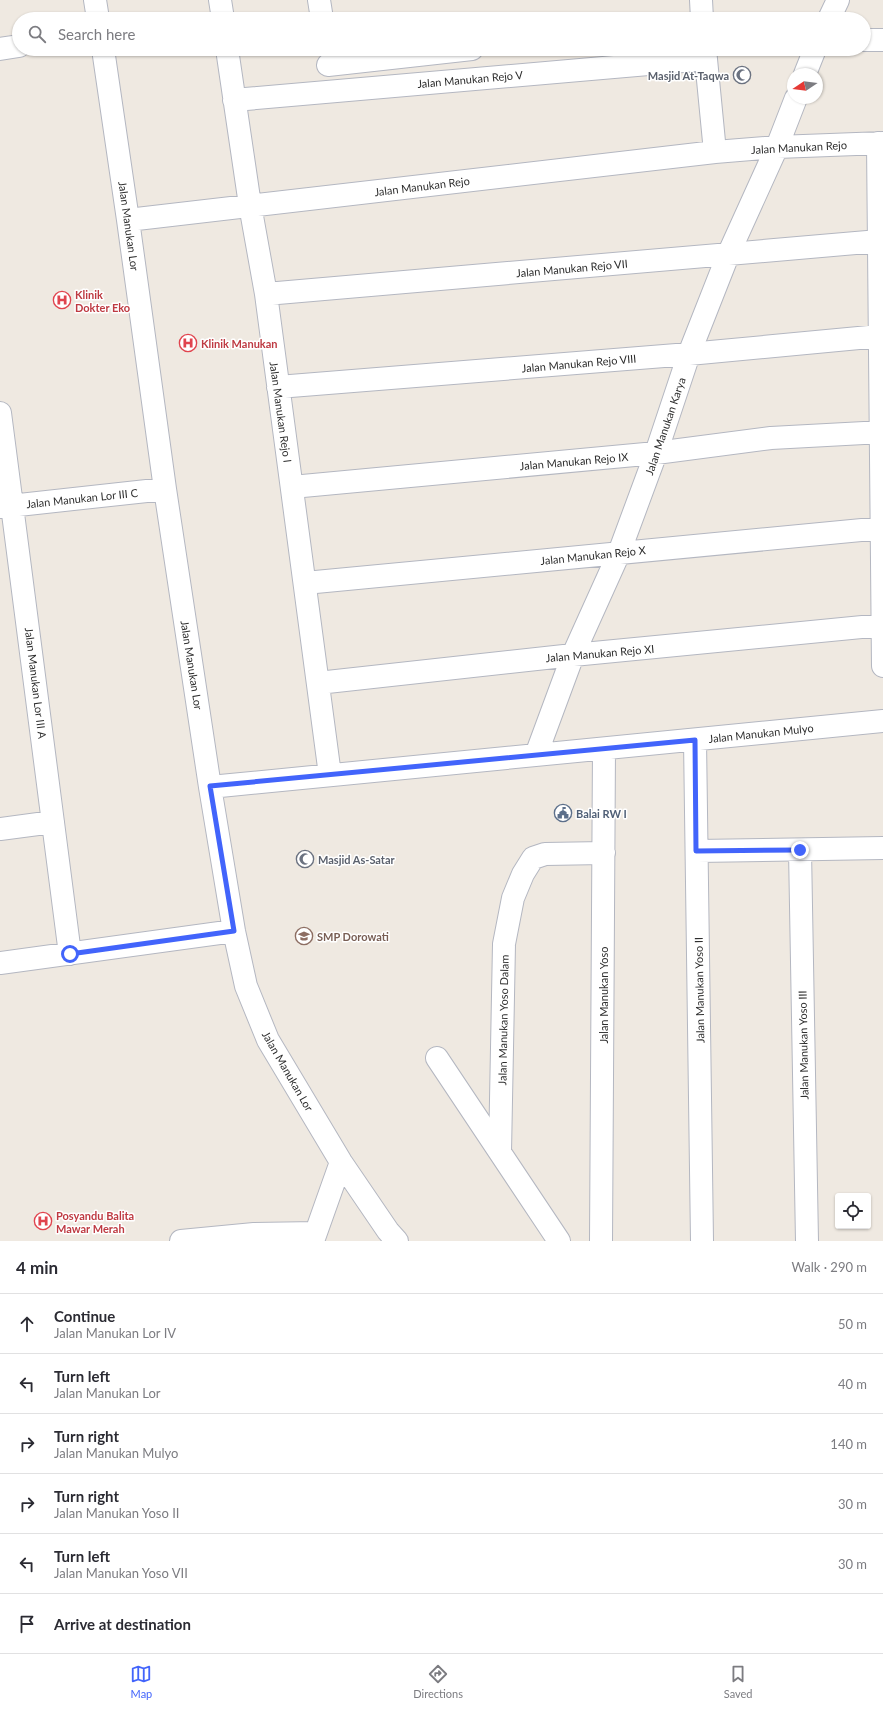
<!DOCTYPE html>
<meta charset="utf-8">
<style>
body{margin:0;font-family:Lato,sans-serif;background:#f7f7f7;color:#2b2b33}
.controls{position:absolute;right:12px;bottom:12px;display:grid;overflow:hidden;border-radius:4px;box-shadow:0 1px 3px #0004}
.controls button{width:36px;height:36px;display:grid;place-items:center;padding:0;border:0;border-bottom:1px solid #e1e1e2;background:#fff;color:#2b2b33;font:20px sans-serif}
.compass{position:absolute;left:787px;top:68px;width:36px;height:36px;border-radius:50%;background:#fff;box-shadow:0 1px 3px #0004;rotate:257deg}
.stop{position:absolute;width:12px;height:12px;margin:-9px;border:3px solid #4264fb;border-radius:50%;background:#fff}
.stop.end{background:#4264fb;border-color:#fff;box-shadow:0 1px 4px #0008}
.list{margin:0;padding:0;list-style:none}
h2{display:flex;justify-content:space-between;align-items:center;height:52px;margin:0;padding:0 16px;font-size:17px}
h2 small{font-size:13px;font-weight:400;color:#7c7c81}
.list li{display:grid;grid-template-columns:26px 1fr auto;gap:12px;align-items:center;box-sizing:border-box;height:60px;padding:0 16px;border-top:1px solid #e1e1e2}
.list b{display:block;font-size:15px;white-space:nowrap}
.list p{margin:0;font-size:13px;white-space:nowrap;color:#7c7c81}
.list em{font-size:13px;font-style:normal;color:#7c7c81}
.icon{flex:none;width:22px;height:22px;fill:none;stroke:currentColor;stroke-width:2;stroke-linecap:round;stroke-linejoin:round}
.map{position:relative;flex:none;width:883px;height:1241px;overflow:hidden}
.search{position:absolute;background:#fff;box-shadow:0 1px 3px #0004;left:12px;right:12px;top:12px;height:44px;display:flex;align-items:center;gap:10px;box-sizing:border-box;padding:0 14px;border-radius:22px;color:#7c7c81;font-size:15px}
.sheet{height:412px;background:#fff}
nav{display:flex;justify-content:space-around;align-items:center;box-sizing:border-box;height:56px;border-top:1px solid #e1e1e2;background:#fff;font-size:11px;color:#7c7c81}
nav a{display:grid;justify-items:center;gap:2px}
nav .on{color:#4264fb}
.map>svg:first-child{display:block}
</style>
<div class="map">
<svg width="883" height="1241" viewBox="0 0 883 1241">
<rect width="100%" height="100%" fill="#efe9e1"/>
<g fill="none" stroke-linecap="round" stroke-linejoin="round">
<defs>
<path id="street" d="M95 0 98 19
M220 0 223 19
M319 0 322 19
M701 0 702 19
M829 19 838 0
M864 40H883
M0 49 19 46
M103 49 128 220 165 489 210 787 234 931 246 986 268 1040 341 1162 388 1231 397 1241
M227 49 250 205 266 294 330 775
M705 49 715 152
M328 65 472 49
M805 74 815 49
M234 100 706 59
M878 143 883 666
M128 220 715 152 777 147 883 143
M266 294 879 241
M278 387 689 354 880 336
M0 413 70 954
M292 487 656 453 771 438 883 432
M0 507 165 489
M305 583 883 528
M318 683 573 655 883 625
M695 740 702 1241
M536 755 573 655 619 553 656 453 689 354 728 255 777 147 796 98
M210 787 883 721
M0 829 53 822
M800 850 807 1241
M697 851 883 848
M0 963 234 931
M437 1058 559 1241
M500 1152 504 944 513 898 523 874 533 858 545 854 604 853
M181 1241 254 1234 316 1233
M313 1241 341 1162
M601 1241 604 749"/>
</defs>
<use href="#street" stroke="#b4b7c1" stroke-width="24"/>
<use href="#street" stroke="#fff" stroke-width="22"/>
</g>
<g fill="none" stroke-linecap="round" stroke-linejoin="round">
<path stroke="#4264fb" stroke-width="5" d="M70 954 234 931 210 786 695 740 696 851 800 850"/>
</g>
<defs>
<symbol id="mosque-ring" viewBox="-11 -11 22 22"><circle r="9.5" fill="#fff" stroke="#6b7280" stroke-width="1.5"/><path d="M3.5-4.9A6 6 0 1 0 3.5 4.9A5 5 0 1 1 3.5-4.9Z" fill="#6b7280"/></symbol>
<symbol id="hospital-ring" viewBox="-11 -11 22 22"><circle r="9.5" fill="#fff" stroke="#e0444e" stroke-width="1.5"/><path d="M-5-5h3v3.5h4V-5h3V5h-3V1.5h-4V5h-3Z" fill="#e0444e"/></symbol>
<symbol id="civic-ring" viewBox="-11 -11 22 22"><circle r="9.5" fill="#fff" stroke="#5c6f8a" stroke-width="1.5"/><path d="M-.6-6.5H3V-4.5H.6V-3L4-1V1h2V6H-6V1h2V-1L-.6-3ZM-1.2 2.5V6h2.4V2.5Z" fill="#5c6f8a"/></symbol>
<symbol id="school-ring" viewBox="-11 -11 22 22"><circle r="9.5" fill="#fff" stroke="#8d6e63" stroke-width="1.5"/><path d="M0-5L7-2L0 1L-7-2ZM-4 1L0 2.5L4 1V4Q0 6-4 4Z" fill="#8d6e63"/></symbol>
</defs>
<g fill-rule="evenodd">
<use href="#mosque-ring" x="732" y="65" width="20" height="20"/>
<use href="#hospital-ring" x="52" y="290" width="20" height="20"/>
<use href="#hospital-ring" x="178" y="333" width="20" height="20"/>
<use href="#civic-ring" x="553" y="803" width="20" height="20"/>
<use href="#mosque-ring" x="295" y="849" width="20" height="20"/>
<use href="#school-ring" x="294" y="926" width="20" height="20"/>
<use href="#hospital-ring" x="33" y="1211" width="20" height="20"/>
</g>
<g text-anchor="middle" dominant-baseline="central" stroke-width="3" stroke-linejoin="round" paint-order="stroke">
<g font-size="11" font-weight="bold" fill="#5b616d" stroke="#fff" text-anchor="end">
<text x="729" y="75">Masjid At-Taqwa</text>
<text x="318" y="859" text-anchor="start">Masjid As-Satar</text>
</g>
<g font-size="11" fill="#2e2e2e" stroke="#fff">
<text transform="translate(470 79) rotate(-5)">Jalan Manukan Rejo V</text>
<text transform="translate(799 147) rotate(-3)">Jalan Manukan Rejo</text>
<text transform="translate(422 186) rotate(-7)">Jalan Manukan Rejo</text>
<text transform="translate(129 226) rotate(82)">Jalan Manukan Lor</text>
<text transform="translate(572 268) rotate(-5)">Jalan Manukan Rejo VII</text>
<text transform="translate(579 363) rotate(-5)">Jalan Manukan Rejo VIII</text>
<text transform="translate(281 412) rotate(82)">Jalan Manukan Rejo I</text>
<text transform="translate(665 426) rotate(-71)">Jalan Manukan Karya</text>
<text transform="translate(574 461) rotate(-5)">Jalan Manukan Rejo IX</text>
<text transform="translate(82 498) rotate(-6)">Jalan Manukan Lor III C</text>
<text transform="translate(593 555) rotate(-6)">Jalan Manukan Rejo X</text>
<text transform="translate(600 653) rotate(-5)">Jalan Manukan Rejo XI</text>
<text transform="translate(192 665) rotate(81)">Jalan Manukan Lor</text>
<text transform="translate(36 683) rotate(83)">Jalan Manukan Lor III A</text>
<text transform="translate(761 733) rotate(-6)">Jalan Manukan Mulyo</text>
<text transform="translate(699 990) rotate(-91)">Jalan Manukan Yoso II</text>
<text transform="translate(603 995) rotate(-90)">Jalan Manukan Yoso</text>
<text transform="translate(503 1020) rotate(-89)">Jalan Manukan Yoso Dalam</text>
<text transform="translate(803 1045) rotate(-91)">Jalan Manukan Yoso III</text>
<text transform="translate(288 1071) rotate(60)">Jalan Manukan Lor</text>
</g>
<g font-size="11" font-weight="bold" fill="#be3a42" stroke="#fff" text-anchor="start">
<text x="75" y="294">Klinik<tspan x="75" dy="13">Dokter Eko</tspan></text>
<text x="201" y="343">Klinik Manukan</text>
<text x="56" y="1215">Posyandu Balita<tspan x="56" dy="13">Mawar Merah</tspan></text>
</g>
<g font-size="11" font-weight="bold" fill="#4e5e75" stroke="#fff" text-anchor="start">
<text x="576" y="813">Balai RW I</text>
</g>
<g font-size="11" font-weight="bold" fill="#785e54" stroke="#fff" text-anchor="start">
<text x="317" y="936">SMP Dorowati</text>
</g>
</g>
</svg>
<div class="controls">
<button><svg class="icon" aria-label="locate" viewBox="0 0 24 24"><circle cx="12" cy="12" r="6"/><path d="M12 2v4M12 18v4M2 12h4M18 12h4"/></svg></button>
</div>
<svg class="compass" viewBox="-18 -18 36 36"><path d="M0-13l5 13h-10z" fill="#e53935"/><path d="M0 13l5-13h-10z" fill="#7c7c81"/></svg>
<div class="stop" style="left:70px;top:954px"></div>
<div class="stop end" style="left:800px;top:850px"></div>
<div class="search"><svg class="icon" aria-label="search" viewBox="0 0 24 24"><circle cx="10" cy="10" r="6"/><path d="M15 15l6 6"/></svg>Search here</div>
</div>
<section class="sheet">
<h2>4 min<small>Walk · 290 m</small></h2>
<ul class="list">
<li><svg class="icon" aria-label="ahead" viewBox="0 0 24 24"><path d="M12 20V5M6 11l6-6 6 6"/></svg><div><b>Continue</b><p>Jalan Manukan Lor IV</p></div><em>50 m</em></li>
<li><svg class="icon" aria-label="left" viewBox="0 0 24 24"><path d="M17 20v-9H6M10 6l-5 5 5 5"/></svg><div><b>Turn left</b><p>Jalan Manukan Lor</p></div><em>40 m</em></li>
<li><svg class="icon" aria-label="right" viewBox="0 0 24 24"><path d="M7 20v-9h11M14 6l5 5-5 5"/></svg><div><b>Turn right</b><p>Jalan Manukan Mulyo</p></div><em>140 m</em></li>
<li><svg class="icon" aria-label="right" viewBox="0 0 24 24"><path d="M7 20v-9h11M14 6l5 5-5 5"/></svg><div><b>Turn right</b><p>Jalan Manukan Yoso II</p></div><em>30 m</em></li>
<li><svg class="icon" aria-label="left" viewBox="0 0 24 24"><path d="M17 20v-9H6M10 6l-5 5 5 5"/></svg><div><b>Turn left</b><p>Jalan Manukan Yoso VII</p></div><em>30 m</em></li>
<li><svg class="icon" aria-label="arrive" viewBox="0 0 24 24"><path d="M6 21V4h12l-3 4 3 4H6"/></svg><div><b>Arrive at destination</b></div></li>
</ul>
</section>
<nav>
<a class="on"><svg class="icon" aria-label="map" viewBox="0 0 24 24"><path d="M3 6l6-2 6 2 6-2v14l-6 2-6-2-6 2zM9 4v14M15 6v14"/></svg>Map</a>
<a><svg class="icon" aria-label="directions" viewBox="0 0 24 24"><path d="M12 3l9 9-9 9-9-9zM9 14v-3h6M13 9l2 2-2 2"/></svg>Directions</a>
<a><svg class="icon" aria-label="saved" viewBox="0 0 24 24"><path d="M7 4h10v16l-5-4-5 4z"/></svg>Saved</a>
</nav>
